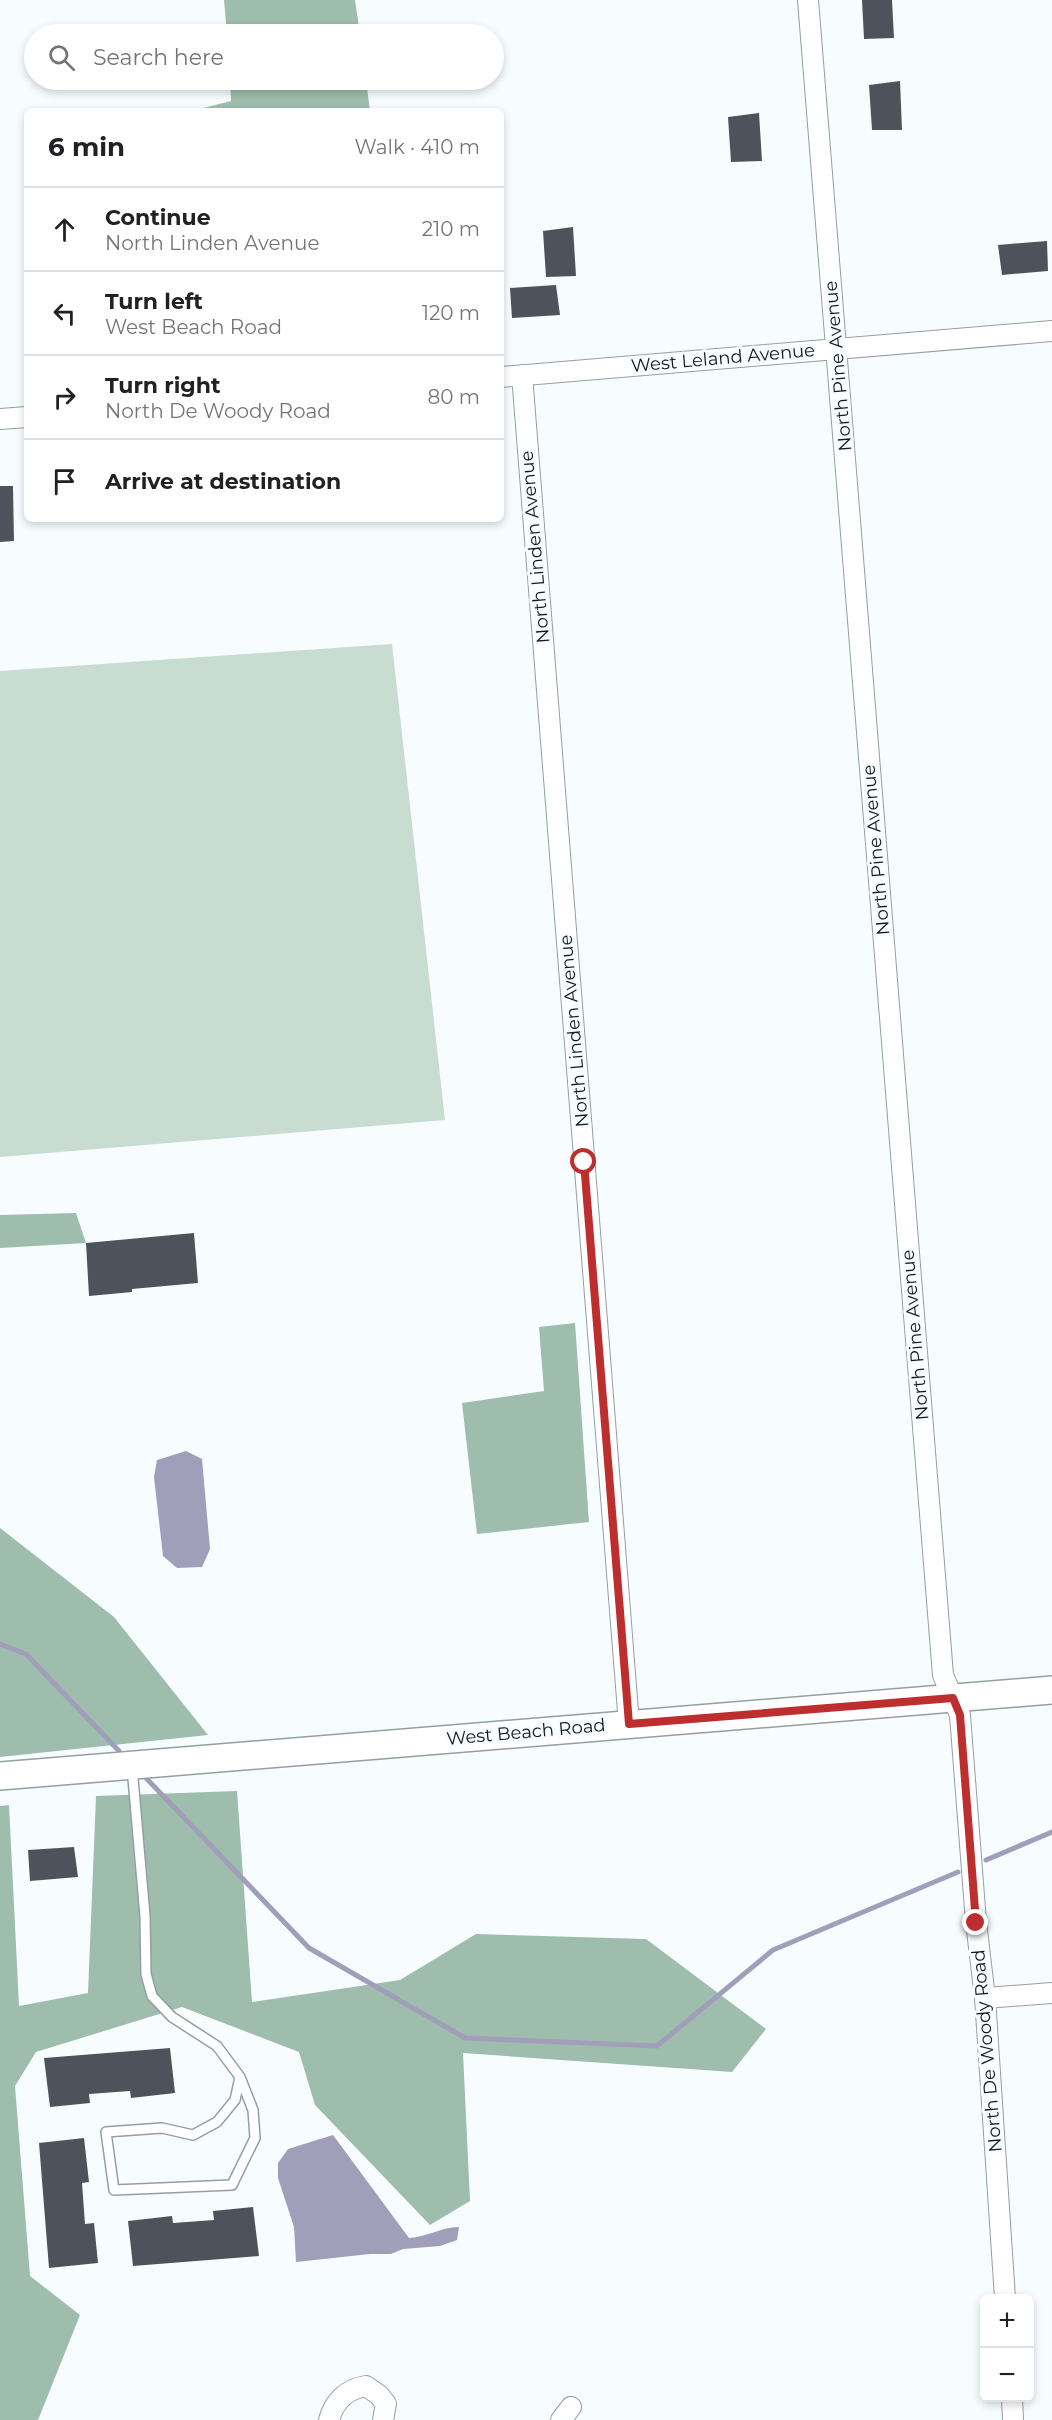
<!DOCTYPE html>
<meta charset="utf-8">
<style>
body{margin:0;font-family:Montserrat,sans-serif;background:#f2f2f2;color:#202124}
.controls{position:absolute;right:18px;bottom:18px;display:grid;overflow:hidden;border-radius:9px;box-shadow:0 3px 9px #0003}
.controls button{width:54px;height:54px;display:grid;place-items:center;padding:0;border:0;border-bottom:2px solid #e0e0e0;background:#fff;color:#202124;font:30px sans-serif}
.stop{position:absolute;width:18px;height:18px;margin:-14px;border:4px solid #bd2e2e;border-radius:50%;background:#fff}
.stop.end{background:#bd2e2e;border-color:#fff;box-shadow:0 2px 6px #0008}
.list{margin:0;padding:0;list-style:none}
h2{display:flex;justify-content:space-between;align-items:center;height:78px;margin:0;padding:0 24px;font-size:26px}
h2 small{font-size:20px;font-weight:400;color:#757577}
.list li{display:grid;grid-template-columns:39px 1fr auto;gap:18px;align-items:center;box-sizing:border-box;height:84px;padding:0 24px;border-top:2px solid #e0e0e0}
.list b{display:block;font-size:22px;white-space:nowrap}
.list p{margin:0;font-size:20px;white-space:nowrap;color:#757577}
.list em{font-size:20px;font-style:normal;color:#757577}
.icon{flex:none;width:33px;height:33px;fill:none;stroke:currentColor;stroke-width:2;stroke-linecap:round;stroke-linejoin:round}
.map{position:relative;flex:none;width:1052px;height:2420px;overflow:hidden}
.search{position:absolute;background:#fff;box-shadow:0 3px 9px #0003;left:24px;top:24px;width:480px;height:66px;display:flex;align-items:center;gap:15px;box-sizing:border-box;padding:0 21px;border-radius:33px;color:#757577;font-size:22px}
.panel{position:absolute;background:#fff;box-shadow:0 3px 9px #0003;left:24px;top:108px;width:480px;height:414px;border-radius:9px}
.map>svg:first-child{display:block}
</style>
<div class="map">
<svg width="1052" height="2420" viewBox="0 0 1052 2420">
<rect width="100%" height="100%" fill="#f7fdff"/>
<path fill="#c9dcd2" d="M392 644 445 1120 0 1157V671Z"/>
<path fill="#9ebdad" d="M224 0H355L360 34H227Z
M230 80H366L370 111H192L231 101Z
M76 1213 86 1243 0 1248V1215Z
M575 1323 589 1522 477 1534 462 1403 544 1391 539 1327Z
M0 1528 114 1617 208 1735 0 1757Z
M237 1791 252 2002 400 1980 476 1934 646 1939 766 2029 732 2072 463 2053 470 2201 430 2225 315 2105 299 2052 182 2007 36 2052 15 2086 30 2276 80 2315 38 2420H0V1806L9 1805 19 2006 88 1993 96 1796Z"/>
<path fill="#a19eba" d="M186 1451 202 1459 210 1549 202 1567 177 1568 163 1556 154 1477 157 1460Z
M333 2135 409 2238C428 2237 441 2227 459 2227L457 2240 440 2246 403 2249 391 2254H370L296 2262 294 2227 278 2178V2163L288 2149Z"/>
<g fill="none" stroke-linecap="round" stroke-linejoin="round">
<path stroke="#a19eba" stroke-width="5" d="M0 1644 26 1654 119 1751
M146 1778 309 1948 465 2038 657 2046 773 1950 958 1872
M986 1860 1052 1832"/>
</g>
<path fill="#4d535b" d="M862 0H892L894 38 864 39Z
M900 81 902 130H872L869 85Z
M759 113 762 161 731 162 728 117Z
M573 227 576 276 546 277 543 231Z
M1047 241 1048 271 1002 275 998 245Z
M556 285 560 315 512 318 510 288Z
M0 486H13L14 541 0 542Z
M194 1233 198 1283 132 1289V1292L89 1296 86 1243Z
M74 1847 78 1877 30 1881 28 1850Z
M170 2048 175 2093 131 2098 130 2091 89 2094 90 2103 50 2107 44 2058Z
M84 2138 89 2182 82 2183 85 2224 94 2223 98 2263 49 2268 39 2143Z
M253 2207 259 2256 133 2266 128 2221 172 2216 173 2223 214 2220 213 2211Z"/>
<g fill="none" stroke-linecap="round" stroke-linejoin="round">
<defs>
<path id="lane" d="M132 1767 145 1916 146 1974 152 1996 172 2017 217 2046 240 2077 253 2110 255 2138 232 2185 114 2190 106 2132 162 2128 193 2135 217 2122 235 2100 240 2077"/>
<path id="street" d="M808 0 943 1675 960 1715 976 1922 985 1998 1005 2298
M522 375 629 1724
M501 377 1052 331
M0 419 27 417
M985 1998 1052 1993
M1012 2398 1013 2420
M329 2420C334 2401 347 2389 366 2386L379 2395 386 2404 383 2420
M561 2420 571 2407"/>
<path id="secondary" d="M0 1776 1052 1690"/>
</defs>
<use href="#lane" stroke="#939fa4" stroke-width="12"/>
<use href="#street" stroke="#939fa4" stroke-width="22"/>
<use href="#secondary" stroke="#939fa4" stroke-width="30"/>
<use href="#lane" stroke="#fff" stroke-width="9"/>
<use href="#street" stroke="#fff" stroke-width="20"/>
<use href="#secondary" stroke="#fff" stroke-width="27"/>
</g>
<g fill="none" stroke-linecap="round" stroke-linejoin="round">
<path stroke="#bd2e2e" stroke-width="8" d="M584 1162 629 1724 953 1698 960 1715 976 1923"/>
</g>
<g text-anchor="middle" dominant-baseline="central" stroke-width="6" stroke-linejoin="round" paint-order="stroke">
<g font-size="18" fill="#13181a" stroke="#f7fdff">
<text transform="translate(723 358) rotate(-5)">West Leland Avenue</text>
<text transform="translate(838 366) rotate(-95)">North Pine Avenue</text>
<text transform="translate(535 547) rotate(-95)">North Linden Avenue</text>
<text transform="translate(876 850) rotate(-95)">North Pine Avenue</text>
<text transform="translate(574 1031) rotate(-95)">North Linden Avenue</text>
<text transform="translate(915 1335) rotate(-95)">North Pine Avenue</text>
<text transform="translate(526 1732) rotate(-5)">West Beach Road</text>
<text transform="translate(987 2051) rotate(-95)">North De Woody Road</text>
</g>
</g>
</svg>
<div class="controls">
<button>+</button>
<button>−</button>
</div>
<div class="stop" style="left:584px;top:1162px"></div>
<div class="stop end" style="left:976px;top:1923px"></div>
<div class="search"><svg class="icon" aria-label="search" viewBox="0 0 24 24"><circle cx="10" cy="10" r="6"/><path d="M15 15l6 6"/></svg>Search here</div>
<section class="panel">
<h2>6 min<small>Walk · 410 m</small></h2>
<ul class="list">
<li><svg class="icon" aria-label="ahead" viewBox="0 0 24 24"><path d="M12 20V5M6 11l6-6 6 6"/></svg><div><b>Continue</b><p>North Linden Avenue</p></div><em>210 m</em></li>
<li><svg class="icon" aria-label="left" viewBox="0 0 24 24"><path d="M17 20v-9H6M10 6l-5 5 5 5"/></svg><div><b>Turn left</b><p>West Beach Road</p></div><em>120 m</em></li>
<li><svg class="icon" aria-label="right" viewBox="0 0 24 24"><path d="M7 20v-9h11M14 6l5 5-5 5"/></svg><div><b>Turn right</b><p>North De Woody Road</p></div><em>80 m</em></li>
<li><svg class="icon" aria-label="arrive" viewBox="0 0 24 24"><path d="M6 21V4h12l-3 4 3 4H6"/></svg><div><b>Arrive at destination</b></div></li>
</ul>
</section>
</div>
